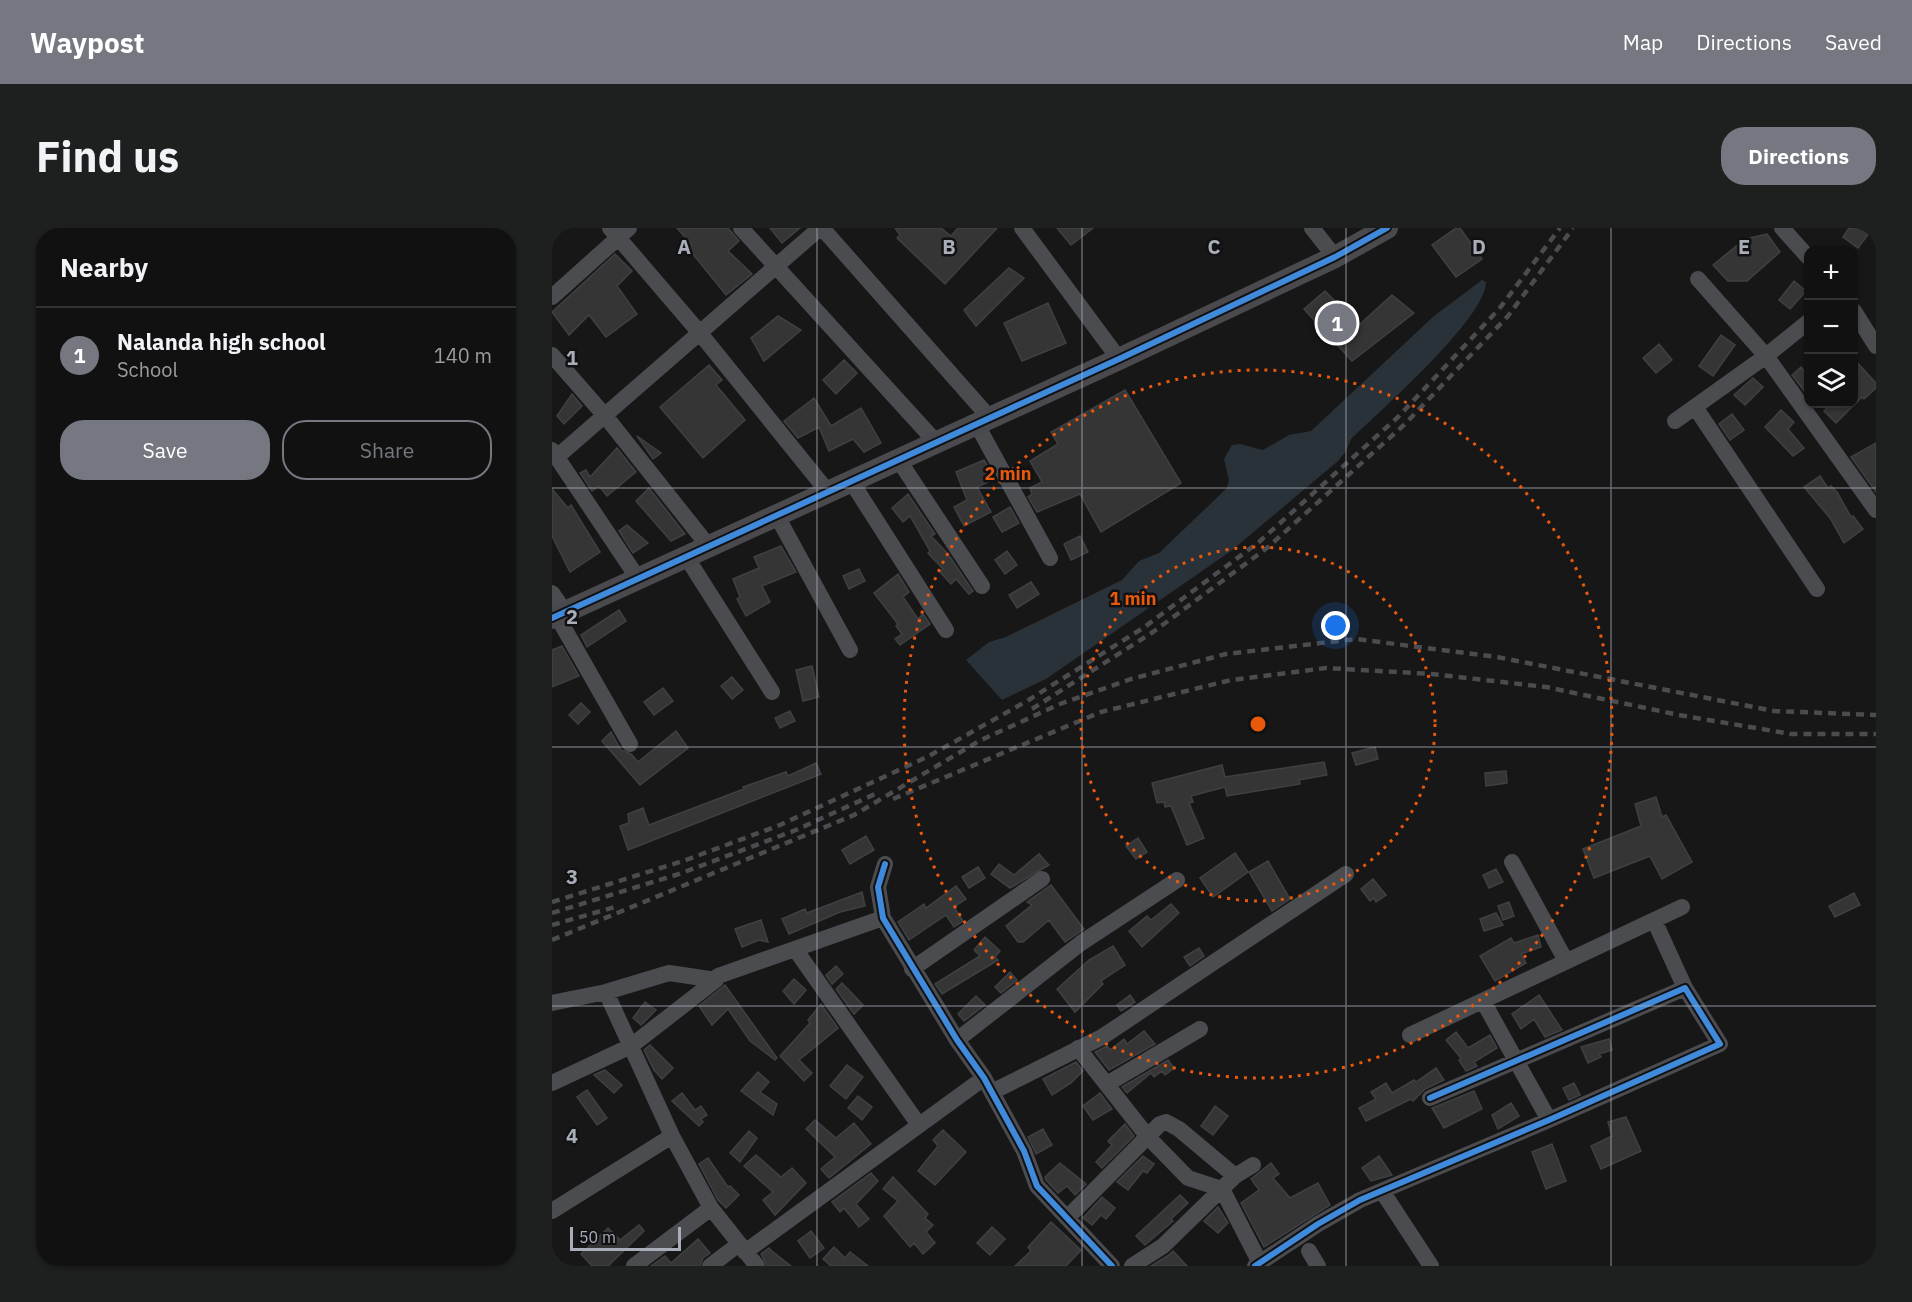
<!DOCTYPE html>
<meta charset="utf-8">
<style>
body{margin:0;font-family:"IBM Plex Sans",sans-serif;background:#1e1f1f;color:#f1f3f6}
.controls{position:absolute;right:18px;top:18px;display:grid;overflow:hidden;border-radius:12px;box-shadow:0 2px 4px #0004}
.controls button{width:54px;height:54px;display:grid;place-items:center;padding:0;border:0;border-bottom:2px solid #303131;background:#111;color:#f1f3f6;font:30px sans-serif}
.scale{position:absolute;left:18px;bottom:15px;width:111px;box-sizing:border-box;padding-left:6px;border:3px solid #a8adb8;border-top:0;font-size:16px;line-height:21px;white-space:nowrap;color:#a8adb8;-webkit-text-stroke:4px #111113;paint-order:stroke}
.you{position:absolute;left:784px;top:398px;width:21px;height:21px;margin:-15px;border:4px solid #fff;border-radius:50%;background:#1a73e8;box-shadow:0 0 0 9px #1a73e833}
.badge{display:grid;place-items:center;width:39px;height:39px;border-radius:50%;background:#757880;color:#fff;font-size:20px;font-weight:700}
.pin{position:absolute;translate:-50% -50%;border:3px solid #fff;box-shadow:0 2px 6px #0006}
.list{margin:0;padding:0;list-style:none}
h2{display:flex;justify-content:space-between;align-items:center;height:78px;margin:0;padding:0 24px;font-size:26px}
h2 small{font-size:20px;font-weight:400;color:#9c9d9f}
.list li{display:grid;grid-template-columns:39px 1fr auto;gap:18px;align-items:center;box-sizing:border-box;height:96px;padding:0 24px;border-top:2px solid #303131}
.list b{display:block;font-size:22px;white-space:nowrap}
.list p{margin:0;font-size:20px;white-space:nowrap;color:#9c9d9f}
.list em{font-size:20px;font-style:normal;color:#9c9d9f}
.actions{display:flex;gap:12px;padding:18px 24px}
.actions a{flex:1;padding:14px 0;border:2px solid #757880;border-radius:24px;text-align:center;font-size:21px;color:#757880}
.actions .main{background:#757880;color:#fff}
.icon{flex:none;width:33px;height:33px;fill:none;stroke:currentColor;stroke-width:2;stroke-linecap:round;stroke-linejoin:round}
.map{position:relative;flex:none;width:1324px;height:1038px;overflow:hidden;border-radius:24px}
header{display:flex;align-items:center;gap:36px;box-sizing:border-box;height:84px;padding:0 30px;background:#757880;color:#fff}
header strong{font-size:28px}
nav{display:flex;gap:33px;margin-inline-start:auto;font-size:21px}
.intro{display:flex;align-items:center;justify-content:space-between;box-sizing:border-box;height:144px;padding:0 36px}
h1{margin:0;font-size:42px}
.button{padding:15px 27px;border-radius:24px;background:#757880;color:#fff;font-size:21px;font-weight:700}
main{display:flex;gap:36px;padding:0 36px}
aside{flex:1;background:#111;border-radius:24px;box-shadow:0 2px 4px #0004}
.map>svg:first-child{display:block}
</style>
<header>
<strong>Waypost</strong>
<nav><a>Map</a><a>Directions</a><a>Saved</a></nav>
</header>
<div class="intro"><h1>Find us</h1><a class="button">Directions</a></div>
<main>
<aside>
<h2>Nearby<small></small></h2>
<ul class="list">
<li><span class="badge">1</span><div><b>Nalanda high school</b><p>School</p></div><em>140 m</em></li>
</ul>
<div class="actions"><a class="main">Save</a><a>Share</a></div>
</aside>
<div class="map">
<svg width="1324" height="1038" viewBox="0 0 1324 1038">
<rect width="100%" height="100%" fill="#171717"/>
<path fill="#2a3239" d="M930 52 934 54C934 90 827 184 799 211L794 223 786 233 679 323 494 451 450 472 414 432 437 414 454 409 570 352 587 333 607 325 675 260 677 252 672 231 680 217 688 216 711 222 737 207 759 203 882 88Z"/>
<path fill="#353536" stroke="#3f4043" stroke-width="1.5" d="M125 0H176L187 13 176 23 200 46 174 67 136 20 140 17Z
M218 0H248L230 15Z
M343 0H389L399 8 406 0H445L393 56 345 10 348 7Z
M505 0H541L519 17Z
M904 0H908L930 31 904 49 880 17Z
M1297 0H1321L1306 20 1291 9Z
M1215 6 1228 24 1195 53H1176L1161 37 1193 11Z
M63 26 80 43 65 58 85 86 54 109 37 87 17 107 0 84Z
M457 40 472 50 424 98 412 82Z
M1242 53 1254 63 1238 81 1227 72Z
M773 63 807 97 840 67 862 85 800 133 752 81Z
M496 75 514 115 470 133 452 95Z
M226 88 249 102 212 133 199 110Z
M1169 107 1183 117 1161 148 1147 138Z
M1107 116 1120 132 1104 145 1091 130Z
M1302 131 1324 155V160L1312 171 1310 169 1284 195 1272 183 1279 176H1302Z
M292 132 305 145 284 166 271 152Z
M157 137 170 152 164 157 193 192 151 230 108 179Z
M1249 139 1257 149V169L1240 147Z
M1201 150 1211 159 1193 177 1182 167Z
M573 162 629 255 549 304 528 266 485 284 476 269 480 266 478 260 490 254 478 233 506 216 499 204Z
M20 166 30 178 12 196 5 188Z
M262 170 279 198 309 180 329 215 312 224 301 211 277 223 267 199 246 210 232 193Z
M1229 182 1242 194 1236 201 1252 220 1241 228 1213 199Z
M1180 186 1192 202 1178 212 1167 196Z
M85 208 109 225 101 231Z
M1324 215V264L1299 229Z
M65 220 84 244 55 268 47 258 40 263 28 245 34 242 38 249Z
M432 232 443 251 425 259 439 284 412 298 402 279 415 272 404 244Z
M1268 248 1276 260 1279 258 1285 264 1299 289 1301 288 1311 301 1292 315 1278 290 1252 259Z
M97 260 133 306 119 313 84 273Z
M0 261 16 280 19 277 48 324 18 344 0 308Z
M356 266 383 306 379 308 396 326 421 363 417 366 404 351 399 356 388 344 391 341 376 325 378 323 358 288 351 294 340 280Z
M458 279 467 295 450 304 441 289Z
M75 297 96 315 81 325 67 303Z
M528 308 536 324 519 332 512 316Z
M229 318 244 344 210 358 218 374 194 388 185 371 188 369 181 351 207 340 202 329Z
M455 323 465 337 453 346 443 332Z
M307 341 313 353 297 361 291 348Z
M346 346 357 364 351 369 366 391 371 386 378 396 348 417 343 411 350 406 344 398 346 396 322 365Z
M479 354 487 366 465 380 457 367Z
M67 382 74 393 35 419 29 407Z
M10 418 27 448 0 459V422Z
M260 438 267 469 251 473 244 442Z
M180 449 191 462 180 471 169 458Z
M111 460 121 473 102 487 92 474Z
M29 475 38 484 26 496 17 487Z
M238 483 243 493 228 500 223 490Z
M124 503 136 520 88 557 50 513 59 504 69 522 79 526 86 534Z
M823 519 826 531 804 537 800 525Z
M772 534 775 547 747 552 748 556 675 568 673 559 639 568 641 574 637 575 652 610 635 617 619 578 613 579 612 574 605 575 600 555 670 537 673 549Z
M264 535 269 546 76 622 68 598 77 595 76 586 91 580 97 597 192 561 191 559 234 544 236 548Z
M954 543 955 555 934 558 933 545Z
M1104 569 1110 589 1114 587 1140 634 1110 651 1098 628 1042 650 1031 621 1089 598 1083 576Z
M314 608 322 622 298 636 290 622Z
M586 610 595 624 584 631 574 618Z
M683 625 696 644 661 669 648 650Z
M487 626 497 637 458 660 439 646 447 636 462 647Z
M716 633 738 671 720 683 697 644Z
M426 639 433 650 417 660 410 649Z
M944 641 951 654 937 660 931 647Z
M821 651 834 667 824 674 822 670 818 673 809 661Z
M499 657 532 701 513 714 497 692 471 714H466L454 698 480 677 475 674Z
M404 658 414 671 402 679 411 693 402 699 394 687 357 712 346 694 372 676 374 680Z
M310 664 313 678 288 684 237 706 230 691 253 681 255 685Z
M1302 665 1308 677 1283 689 1277 678Z
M957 674 962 688 951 692 946 678Z
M619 676 627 685 590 719 577 703 595 688 599 692Z
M944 685 951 697 932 703 928 691Z
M209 692 216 714 207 712 190 719 183 701Z
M986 707 989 719 969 726 974 735 943 753 928 728 959 710 962 715Z
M433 709 448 723 443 729 446 732 390 766 383 756 428 728 422 722Z
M561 718 573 737 549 753 551 756 523 784 505 761 537 732Z
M647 720 652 728 638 738 632 729Z
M284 738 291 746 280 756 274 747Z
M458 744 465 752 449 765 443 759Z
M242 751 254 762 242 776 231 763Z
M290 755 311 777 302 786 284 761Z
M173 757 225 830 223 832 198 813 176 781 160 797 147 778Z
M578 767 583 774 569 783 565 777Z
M987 767 1010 802 993 809 982 791 969 801 960 786Z
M424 768 433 777 412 793 406 786Z
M93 774 104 782 89 797 81 790Z
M269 776 286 800 247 832 260 845 252 853 228 828 258 795 256 792Z
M592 803 603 816 557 842 543 824 555 818 558 822 572 811 575 816Z
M904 804 916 820 938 807 945 820 922 834 925 838 914 843 907 832 909 830 894 812Z
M1057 811 1060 822 1047 826 1049 829 1036 835 1029 819Z
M98 817 121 840 110 851 102 842 92 822Z
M616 832 622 840 613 847 610 843 602 849 599 845 575 865 570 859Z
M524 834 531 843 519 855 500 867 491 851Z
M295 837 311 849 294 871 278 858Z
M884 840 892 852 873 861 861 873 859 871 814 893 807 880 824 871 819 864 834 855 840 865 862 852 864 854Z
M53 842 70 857 62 865 42 847Z
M206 844 217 854 208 864 225 876 221 887 189 863Z
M1022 855 1028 867 1017 872 1011 860Z
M35 862 55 890 45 897 25 869Z
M922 863 930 881 892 900 880 880Z
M130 865 143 882 149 878 155 887 149 891 151 894 147 898 120 873Z
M548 865 560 881 541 892 531 878Z
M306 868 320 879 310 892 296 880Z
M959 875 967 888 946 901 940 887Z
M663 878 676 888 661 907 649 898Z
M1074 889 1089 923 1049 941 1039 918 1060 908 1056 894Z
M263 892 284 910 302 895 319 916 277 950 269 941 283 929 254 901Z
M573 896 582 908 550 940 544 934 560 917 556 913Z
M491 901 500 917 484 926 476 909Z
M391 902 414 924 383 957 366 943 386 918 381 912Z
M197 903 205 910 188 934 178 925Z
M1000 916 1014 953 994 961 980 924Z
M204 927 229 949 240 940 254 955 223 987 211 972 221 964 192 938Z
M591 928 602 936 595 945 591 943 576 962 565 954Z
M827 928 840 947 819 953 810 940Z
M156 930 176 959 178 958 187 967 174 980 166 972 147 936Z
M508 935 534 956 523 967 515 958 506 965 494 952 493 949Z
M719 935 727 946 721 950 738 970 766 955 778 977 712 1019 689 975 707 962 699 951Z
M319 945 326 953 304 976 317 991 307 999 292 980 288 984 280 974Z
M341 949 376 986 373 990 381 997 374 1004 383 1015 371 1026 362 1015 358 1019 332 988 346 973 331 961Z
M628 967 636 975 619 991 621 993 593 1017 584 1008Z
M550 969 563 980 554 991 549 987 540 997 531 990Z
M666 979 676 995 666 1005 652 993Z
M499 994 529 1022 514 1038H463L479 1023 476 1019Z
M87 997 92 1003 56 1038H40L29 1026 56 1000 68 1012Z
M440 999 453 1011 438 1027 425 1015Z
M259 1003 272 1020 258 1030 246 1013Z
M146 1011 158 1025 151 1030 148 1038H99L113 1028 119 1035Z
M282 1019 293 1030 298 1024 316 1038H279L271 1031Z
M217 1020 221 1024 239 1038H215L209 1026Z
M621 1023 635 1038H599L617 1027Z"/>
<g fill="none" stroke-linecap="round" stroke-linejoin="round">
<path stroke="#4b4c50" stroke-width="16" d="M58 0 147 104 276 264
M189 0 383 213
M270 0 437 189
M470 0 567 131
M760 0 783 29
M1230 0 1256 29
M1146 51 1214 128 1324 282
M0 69 77 0
M1302 83 1324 118
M0 127 54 189 158 320
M1143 179 1265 361
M1123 193 1214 128 1256 94
M424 195 498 330
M0 222 87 352
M6 228 268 0
M346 231 430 358
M299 253 394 402
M225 288 298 422
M135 330 220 464
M0 365 13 384
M5 388 78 516
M960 634 1014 733
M333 636 326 659 331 690 405 812 432 850 472 923 485 958 560 1038
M1102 692 1133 760
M243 721 367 897
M360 741 490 651
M54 764 120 908 159 980 205 1038
M931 773 997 892
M0 775 54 764 117 745 164 752 166 748 331 690
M858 807 1130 679
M405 812 529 715 625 652
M526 820 596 909 636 950 670 961 708 1035
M0 855 79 818 164 752
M555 856 648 801
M440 864 550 809 794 646
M830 963 879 1038
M0 983 120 908
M516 989 608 896 614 894 627 901 683 948
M757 1023 766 1038
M193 1024 432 850
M82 1038 159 980
M158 1038 187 1016
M580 1038 611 1018 683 948 701 937
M703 1038 766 996 808 972 997 892 1168 816 1133 760 878 870"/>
<path stroke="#4a4a4e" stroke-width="22" d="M0 390 567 131 783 29 835 0"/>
<path stroke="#4b4c4f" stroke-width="4.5" stroke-dasharray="8 6" stroke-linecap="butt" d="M480 481 601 404 715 320 853 196 956 88 1021 0
M341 571 549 484 679 452 774 440 880 446 994 459 1127 487 1239 506H1324
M0 674 134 632 228 597 377 528 475 473 591 400 707 314 846 189 947 81 1008 0
M0 685 127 646 244 602 323 566
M0 697 63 679
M0 712 302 587 427 513 508 476 579 451 674 426 804 411 945 429 1222 483 1324 487"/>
<defs>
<path id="cycleway" d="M0 390 567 131 783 29 835 0
M333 636 326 659 331 690 405 812 432 850 472 923 485 958 560 1038
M703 1038 766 996 808 972 997 892 1168 816 1133 760 878 870"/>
</defs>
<use href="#cycleway" stroke="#111113" stroke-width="10"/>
<use href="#cycleway" stroke="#408adc" stroke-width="6"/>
</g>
<path fill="none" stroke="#a8adb8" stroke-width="1.5" stroke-opacity="0.55" d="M265 0V1038M530 0V1038M794 0V1038M1059 0V1038M0 260H1324M0 519H1324M0 778H1324"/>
<g fill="none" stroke="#e8590c" stroke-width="3" stroke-dasharray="3 6">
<circle cx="706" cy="496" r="177"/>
<circle cx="706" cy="496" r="354"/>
</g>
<g font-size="20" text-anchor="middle" font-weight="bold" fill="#a8adb8" stroke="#111113" stroke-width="5" stroke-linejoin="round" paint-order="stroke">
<text x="132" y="26">A</text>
<text x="397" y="26">B</text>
<text x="662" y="26">C</text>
<text x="927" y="26">D</text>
<text x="1192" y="26">E</text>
<text x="20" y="137">1</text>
<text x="20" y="396">2</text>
<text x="20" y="656">3</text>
<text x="20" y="915">4</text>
</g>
<circle cx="706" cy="496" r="9" fill="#e8590c" stroke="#111113" stroke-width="3"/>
<g font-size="18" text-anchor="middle" font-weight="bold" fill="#e8590c" stroke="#111113" stroke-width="5" stroke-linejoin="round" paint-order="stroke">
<text x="456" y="252">2 min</text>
<text x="581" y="377">1 min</text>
</g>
</svg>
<div class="controls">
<button>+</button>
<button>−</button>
<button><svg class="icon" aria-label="layers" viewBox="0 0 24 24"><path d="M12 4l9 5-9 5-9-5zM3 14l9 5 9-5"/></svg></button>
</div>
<div class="scale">50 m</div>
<div class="you"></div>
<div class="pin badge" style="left:785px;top:95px">1</div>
</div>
</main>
